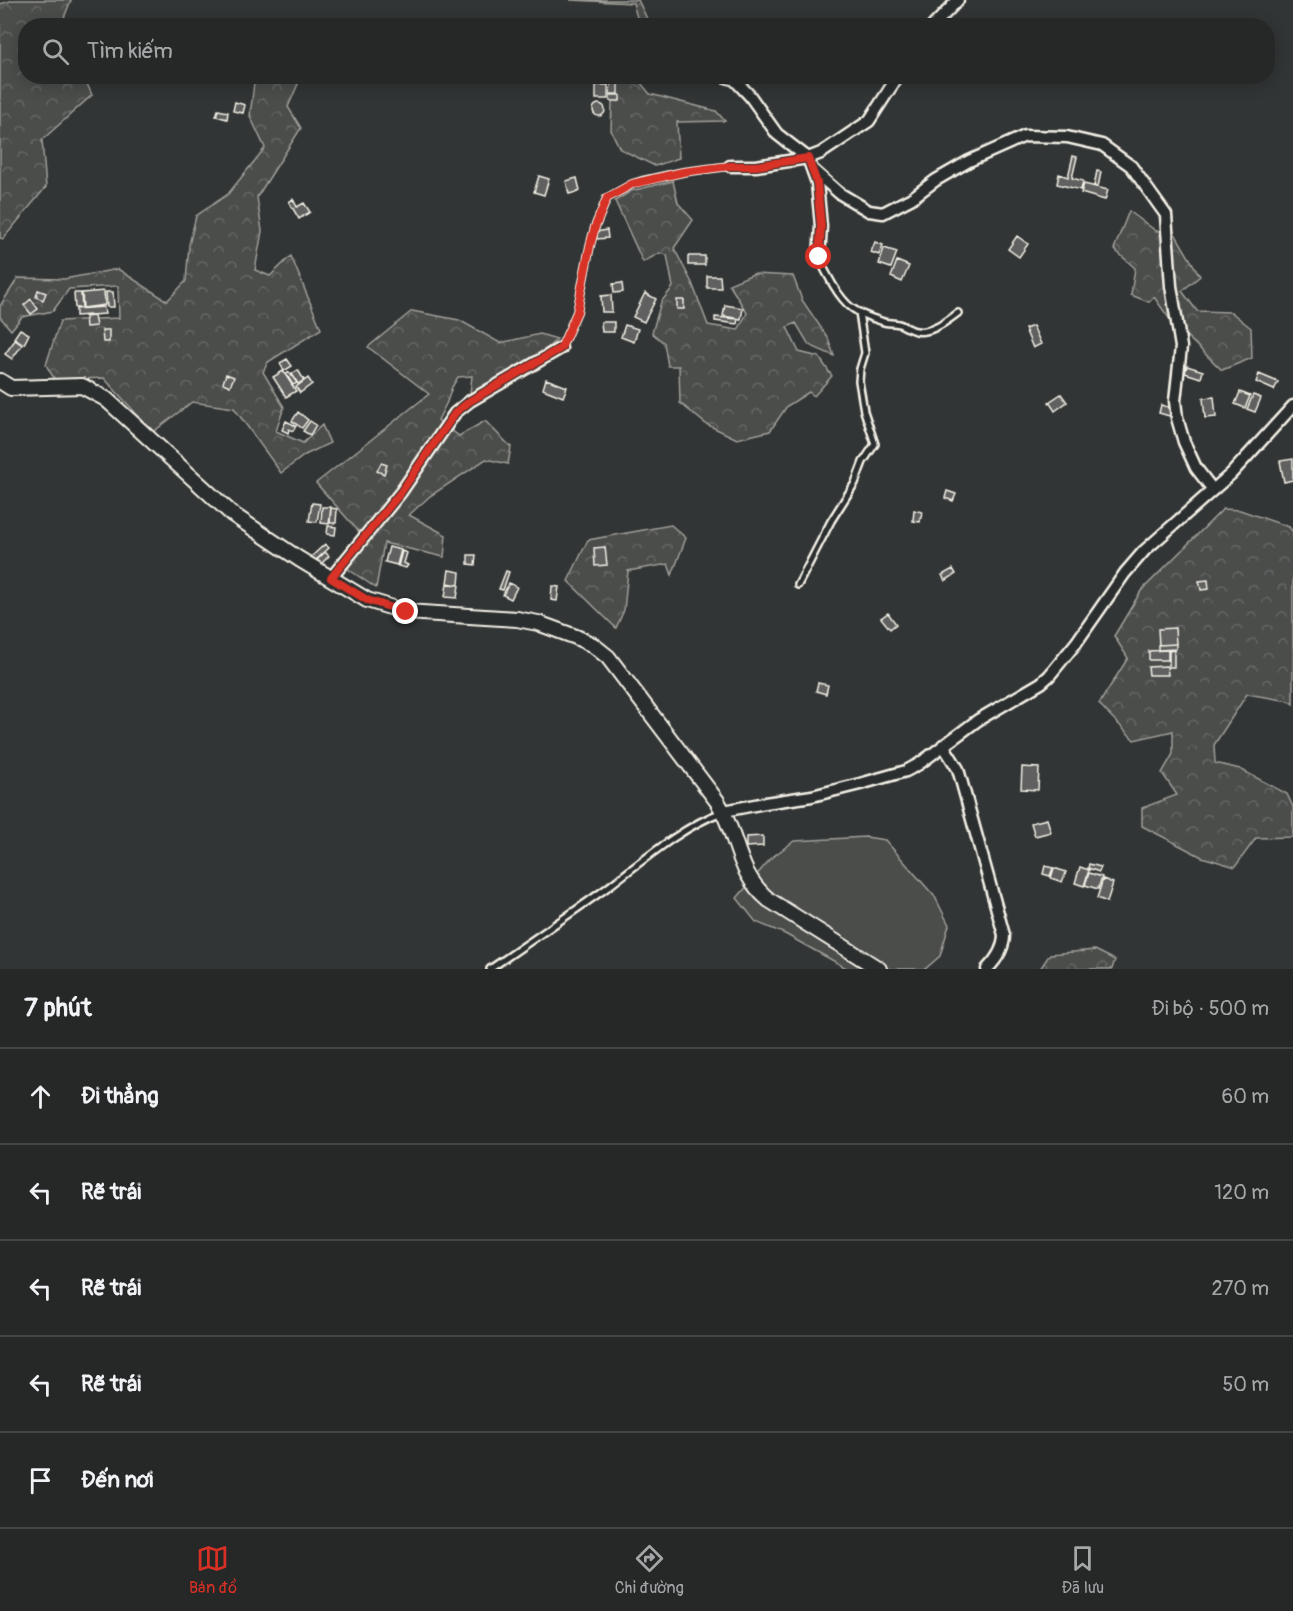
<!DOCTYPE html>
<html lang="vi">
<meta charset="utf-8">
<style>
body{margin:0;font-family:Pangolin,sans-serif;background:#323434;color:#f1f3f6}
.stop{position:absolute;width:18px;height:18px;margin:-14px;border:4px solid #d93025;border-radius:50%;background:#fff}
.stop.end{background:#d93025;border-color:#fff;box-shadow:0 2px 6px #0008}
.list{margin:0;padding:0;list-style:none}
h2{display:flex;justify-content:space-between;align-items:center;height:78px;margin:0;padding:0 24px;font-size:26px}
h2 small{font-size:20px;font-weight:400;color:#a4a6a8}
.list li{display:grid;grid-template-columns:39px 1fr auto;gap:18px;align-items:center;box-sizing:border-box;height:96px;padding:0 24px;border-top:2px solid #424445}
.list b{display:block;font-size:22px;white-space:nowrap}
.list em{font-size:20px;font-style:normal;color:#a4a6a8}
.icon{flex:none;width:33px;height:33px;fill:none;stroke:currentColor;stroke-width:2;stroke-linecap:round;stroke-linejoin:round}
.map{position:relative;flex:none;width:1293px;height:969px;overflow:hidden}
.search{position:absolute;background:#262828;box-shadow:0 3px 15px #0003;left:18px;right:18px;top:18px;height:66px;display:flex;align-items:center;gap:15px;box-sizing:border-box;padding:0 21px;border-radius:24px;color:#a4a6a8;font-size:22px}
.sheet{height:558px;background:#262828}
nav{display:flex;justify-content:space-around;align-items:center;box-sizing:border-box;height:84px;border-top:2px solid #424445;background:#262828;font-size:16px;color:#a4a6a8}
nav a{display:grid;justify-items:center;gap:3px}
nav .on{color:#d93025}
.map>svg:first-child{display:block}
</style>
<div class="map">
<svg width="1293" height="969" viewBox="0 0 1293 969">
<defs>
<pattern id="forest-crowns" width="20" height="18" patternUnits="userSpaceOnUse" patternTransform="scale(1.5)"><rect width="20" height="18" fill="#4b4d4c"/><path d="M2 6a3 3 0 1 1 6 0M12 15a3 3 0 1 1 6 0" fill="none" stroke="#666766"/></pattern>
</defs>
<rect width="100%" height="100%" fill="#323535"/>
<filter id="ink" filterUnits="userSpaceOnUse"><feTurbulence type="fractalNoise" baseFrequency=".0167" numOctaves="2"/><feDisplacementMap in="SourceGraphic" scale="12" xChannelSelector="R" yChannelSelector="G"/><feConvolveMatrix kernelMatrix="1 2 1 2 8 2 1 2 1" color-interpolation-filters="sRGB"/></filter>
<g filter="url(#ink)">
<path fill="#4b4d4c" stroke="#a09f9a" stroke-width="1.5" d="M866 837 885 840 935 897 949 925 940 956 925 969H848L785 934 756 922 737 898 771 858 794 841Z"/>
<path fill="url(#forest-crowns)" stroke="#a09f9a" stroke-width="1.5" d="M14 0H71L61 25 26 26V76L84 77 92 95 42 140 46 187 3 239 0 238V4Z
M570 0H638L650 25H639L633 3Z
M271 77H301L288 107 301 128 257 197 262 231 255 270 270 276 291 256 321 329 268 362 263 372 284 407 276 431 303 443 322 425 330 443 305 455 281 473 234 408 192 402 153 432 104 378 55 380 46 365 60 321 119 318 118 286 69 289 53 311 22 317 11 330 0 317V306L18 278 64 279 118 269 167 301 186 281 189 245 196 216 228 194 265 148 250 116 254 83 269 79Z
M613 77H636L650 94 716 111 725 121 677 122 679 158 655 166 620 149 611 130Z
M673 181 678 203 693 220 674 248 692 283 708 325 738 330 747 313 729 284 753 274 793 276 802 300 828 338 834 356 809 345 796 323 787 327 799 352 819 357 832 376 814 396 809 392 787 406 770 431 737 439 706 424 680 403 679 366H668L664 343 652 333 661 302 673 287 667 255 660 253 643 262 615 201 631 191Z
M1129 211 1156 231 1173 230 1200 276 1182 291 1197 311 1231 312 1251 328 1252 358 1222 370 1171 321 1154 297 1149 302 1131 295 1135 268 1114 249Z
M412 311 459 320 500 343 540 334 557 339 523 370 470 393 472 376 458 377 452 387 447 402 438 420 459 436 485 421 511 447 508 464 486 459 430 496 409 515 446 535 444 557 384 543 376 588 348 569 360 533 316 483 429 394 368 347Z
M1223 509 1240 510 1289 527 1293 532V704L1289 701 1247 694 1214 745 1215 763 1240 769 1287 794 1293 807V837L1256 838 1235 867 1202 857 1142 826V808L1177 795 1162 773 1173 754V731L1134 740 1099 704 1128 658 1114 636 1141 591Z
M671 525 686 538 672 575 668 564 628 571 624 610 616 628 568 581 588 540Z
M1095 950 1115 960 1112 969H1040L1050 954Z"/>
<path fill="#5f605f" stroke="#f4f1e8" stroke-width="1.5" d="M611 83H618V94H610Z
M596 85H608V99H596Z
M610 95H620V101H610Z
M235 102 245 105 243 113 233 111Z
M593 110a6 6 0 1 1 12 0a6 6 0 1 1-12 0Z
M218 110 228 112 227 119 216 116Z
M1073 156 1077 157 1072 178 1083 181 1081 190 1057 184 1059 174 1068 177Z
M1097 171 1101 172 1098 187 1094 186Z
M539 176 549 179 544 195 534 192Z
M577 178 580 191 569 194 566 181Z
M1084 184 1108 190 1105 200 1081 193Z
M293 199 297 207 304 203 310 212 299 219 289 202Z
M607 230 608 238 597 239 596 232Z
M1017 236 1028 244 1019 257 1008 249Z
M875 242 883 245 879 255 871 252Z
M884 248 897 252 891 268 879 264Z
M688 256H705V265H688Z
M897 261 909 266 902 282 891 277Z
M707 276H720L721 288H707Z
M622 283 623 292 614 293 613 284Z
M38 290 46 293 43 300 36 297Z
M104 291 105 305 83 308 82 293Z
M106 292H113L114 307H107Z
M74 293H81L82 308H75Z
M645 293 656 299 644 322 633 317Z
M611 295 612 312H602L601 296Z
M31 299 38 309 31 314 24 305Z
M677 300H684V309H677Z
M725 305 743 308 741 319 723 316Z
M104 307 105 314 76 316V309Z
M94 316 96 326 86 327 85 317Z
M715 317 738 319 737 324 715 321Z
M601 322H614V332H602Z
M625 325 638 329 634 342 621 337Z
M1033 326 1041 344 1033 348 1025 329Z
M20 329 29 334 24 344 14 338Z
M102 330H109V342H103Z
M15 340 22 345 12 359 5 354Z
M287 359 292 366 284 371 280 363Z
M1187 366 1203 371 1201 378 1185 373Z
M298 370 304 380 298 384 292 374Z
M283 371 296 391 286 397 273 377Z
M289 372 297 383 293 385 286 374Z
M226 374 234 377 230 386 223 383Z
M1259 374 1278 382 1274 390 1256 382Z
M308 378 312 384 300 393 296 387Z
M546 379 567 387 563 397 543 389Z
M1240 392 1250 396 1245 408 1235 404Z
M1061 394 1067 402 1055 411 1049 402Z
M1253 395 1261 398 1255 412 1247 409Z
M1214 397 1216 417 1205 418 1203 398Z
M1161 405 1175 409 1173 417 1159 413Z
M298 412 308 420 302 428 292 421Z
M286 421 296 426 293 431 289 429 288 433 282 430Z
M310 421 316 425 310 435 303 431Z
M1293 459V480L1284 482 1280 461Z
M381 463 387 465 384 474 377 471Z
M947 491 956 494 953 501 945 498Z
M312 503 320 504 317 522 309 521Z
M322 507H331L329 524 321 523Z
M331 508 337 509 336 523H330Z
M914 510 922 512 920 522 913 521Z
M328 526 336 527 335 535 327 534Z
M325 544 329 548 315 561 311 557Z
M389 547 401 550 397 565 385 562Z
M605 547 607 565 595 566 594 548Z
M402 551 407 553 404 563 408 565 406 568 398 566Z
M325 552 329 556 319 566 315 562Z
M468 555H476L475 565 468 564Z
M953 569 956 574 945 581 942 575Z
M449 570 460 572 459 585 447 583Z
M506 571 509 572 503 590 499 589Z
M1208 580 1209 589 1201 590 1199 581Z
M509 583 517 587 511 599 503 595Z
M447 584 459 585 457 598 445 597Z
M552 586 559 587 557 601 551 600Z
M888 613 896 624 890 629 881 618Z
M1175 628 1176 644 1159 645 1158 629Z
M1176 644V649L1158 650V645Z
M1168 650V660H1149V651Z
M1174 650V667H1169V651Z
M1167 666 1168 675H1149L1148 667Z
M818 683 828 685 826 694 816 691Z
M1022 767 1039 768 1038 790 1021 789Z
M1047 819 1051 832 1035 836 1031 823Z
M763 836V846L746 847V837Z
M1089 864 1101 867 1099 872 1088 868Z
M1045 866 1053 868 1050 876 1043 874Z
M1080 867 1089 870 1084 886 1075 883Z
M1054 868 1066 872 1062 882 1051 878Z
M1089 873 1102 877 1098 889 1085 885Z
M1103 879 1113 883 1107 902 1097 898Z"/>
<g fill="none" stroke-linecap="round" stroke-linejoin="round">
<defs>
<path id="service" d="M819 257C825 272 839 299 852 308 860 314 871 318 881 321 887 324 893 322 899 324 905 326 910 330 916 331 931 334 947 321 958 313
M561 348 577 312 590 246 595 227 607 198 632 184 642 181 683 172 730 166
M798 585 831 521 855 483 863 462 875 444 864 411 859 381 860 369 865 353 859 312
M490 969C528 943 566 917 604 890 639 864 681 827 722 812"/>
<path id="minor" d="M933 26 958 0
M723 76 735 80 750 96 777 134 808 158 817 183 821 226 819 257
M730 166H756L808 158 821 153 869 121 898 76
M812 169 839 193 869 211 883 213 912 198 936 180 969 161 1025 136 1067 137 1102 145 1131 166 1166 215 1171 286 1181 347 1175 401 1177 418 1184 442 1196 468 1213 490
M331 578 401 492 455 413 470 401 561 348
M943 745 958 769 1004 935C1004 948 996 960 987 969
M724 811 765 803 812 796 860 784 906 771 919 764 978 720 1041 683 1049 676 1076 643 1125 573 1144 551 1231 474 1293 406"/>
<path id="tertiary" d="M0 381 11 388 82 386 106 399 232 514 299 559 367 600 406 612 517 619 538 623 576 637 593 645 608 657 717 801C739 835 735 872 769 900L879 969"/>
</defs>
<use href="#service" stroke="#f4f1e8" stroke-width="10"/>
<use href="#minor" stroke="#f4f1e8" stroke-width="15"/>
<use href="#tertiary" stroke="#f4f1e8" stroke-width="18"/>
<use href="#service" stroke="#2a2d2e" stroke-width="5"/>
<use href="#minor" stroke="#2a2d2e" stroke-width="10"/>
<use href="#tertiary" stroke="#2a2d2e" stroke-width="14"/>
</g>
</g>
<g fill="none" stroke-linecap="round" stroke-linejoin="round" filter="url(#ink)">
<path stroke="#d93025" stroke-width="8" d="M406 612 367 600 331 578 401 492 455 413 470 401 561 348 577 312 590 246 595 227 607 198 632 184 683 172 730 166H756L808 158 817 183 821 226 819 257"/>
</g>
</svg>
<div class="stop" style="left:819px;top:257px"></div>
<div class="stop end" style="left:406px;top:612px"></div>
<div class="search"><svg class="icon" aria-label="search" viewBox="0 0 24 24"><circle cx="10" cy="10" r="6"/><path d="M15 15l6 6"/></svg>Tìm kiếm</div>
</div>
<section class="sheet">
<h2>7 phút<small>Đi bộ · 500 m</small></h2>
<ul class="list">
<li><svg class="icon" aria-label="ahead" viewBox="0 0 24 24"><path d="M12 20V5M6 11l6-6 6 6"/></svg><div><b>Đi thẳng</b></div><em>60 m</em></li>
<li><svg class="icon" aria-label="left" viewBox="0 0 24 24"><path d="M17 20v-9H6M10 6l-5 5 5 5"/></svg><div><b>Rẽ trái</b></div><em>120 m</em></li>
<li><svg class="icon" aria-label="left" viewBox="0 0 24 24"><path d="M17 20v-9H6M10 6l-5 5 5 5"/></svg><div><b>Rẽ trái</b></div><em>270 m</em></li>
<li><svg class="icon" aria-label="left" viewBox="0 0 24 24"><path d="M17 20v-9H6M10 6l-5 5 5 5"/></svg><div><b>Rẽ trái</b></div><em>50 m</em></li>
<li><svg class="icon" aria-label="arrive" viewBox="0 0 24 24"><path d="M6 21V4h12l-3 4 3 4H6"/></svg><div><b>Đến nơi</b></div></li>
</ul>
</section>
<nav>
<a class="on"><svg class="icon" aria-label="map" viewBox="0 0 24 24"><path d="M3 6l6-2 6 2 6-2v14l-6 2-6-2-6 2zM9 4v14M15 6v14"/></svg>Bản đồ</a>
<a><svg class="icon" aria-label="directions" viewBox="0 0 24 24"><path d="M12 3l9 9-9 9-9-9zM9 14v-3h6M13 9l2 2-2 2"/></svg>Chỉ đường</a>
<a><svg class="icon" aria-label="saved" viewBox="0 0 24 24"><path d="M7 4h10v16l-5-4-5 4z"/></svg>Đã lưu</a>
</nav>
